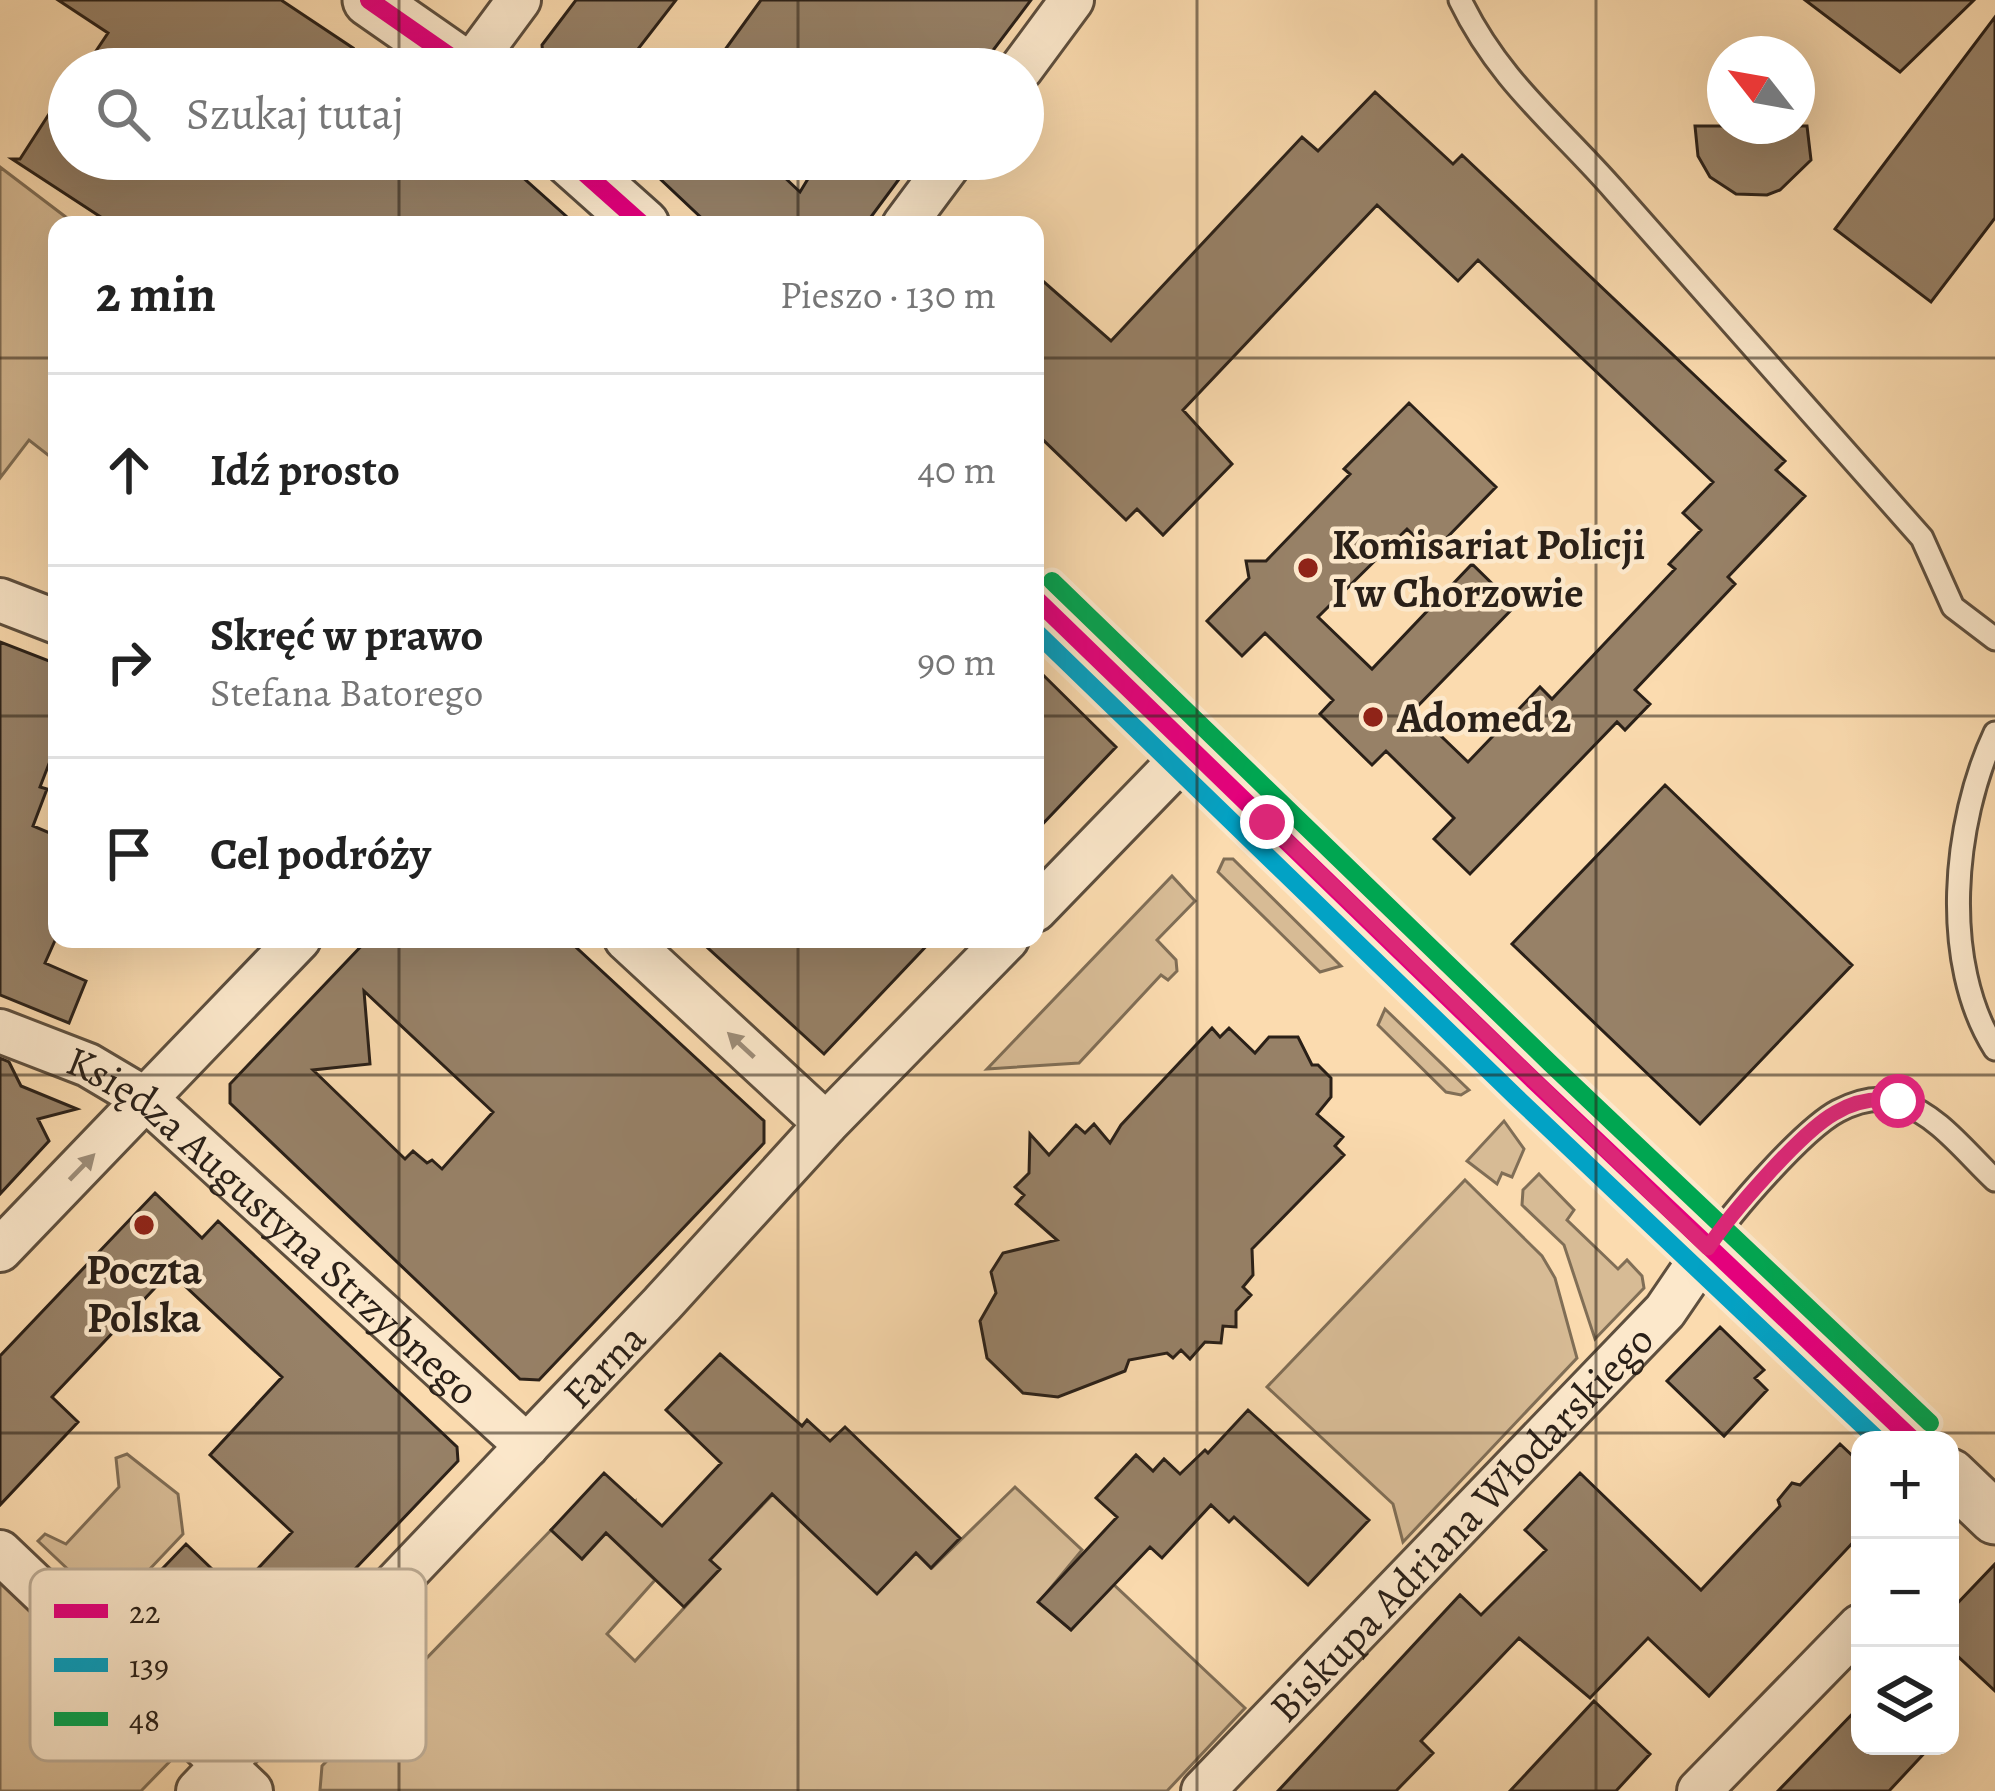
<!DOCTYPE html>
<html lang="pl">
<meta charset="utf-8">
<style>
body{margin:0;font-family:Alegreya,serif;background:#f6f6f6;color:#222}
.controls{position:absolute;right:36px;bottom:36px;display:grid;overflow:hidden;border-radius:24px;box-shadow:0 12px 48px #0002}
.controls button{width:108px;height:108px;display:grid;place-items:center;padding:0;border:0;border-bottom:3px solid #e0e0e0;background:#fff;color:#222;font:60px sans-serif}
.compass{position:absolute;left:1707px;top:36px;width:108px;height:108px;border-radius:50%;background:#fff;box-shadow:0 12px 48px #0002;rotate:301deg}
.stop{position:absolute;width:36px;height:36px;margin:-27px;border:9px solid #db2777;border-radius:50%;background:#fff}
.stop.end{background:#db2777;border-color:#fff;box-shadow:0 3px 12px #0008}
.list{margin:0;padding:0;list-style:none}
h2{display:flex;justify-content:space-between;align-items:center;height:156px;margin:0;padding:0 48px;font-size:51px}
h2 small{font-size:39px;font-weight:400;color:#767676}
.list li{display:grid;grid-template-columns:78px 1fr auto;gap:36px;align-items:center;box-sizing:border-box;height:192px;padding:0 48px;border-top:3px solid #e0e0e0}
.list b{display:block;font-size:45px;white-space:nowrap}
.list p{margin:0;font-size:39px;white-space:nowrap;color:#767676}
.list em{font-size:39px;font-style:normal;color:#767676}
.icon{flex:none;width:66px;height:66px;fill:none;stroke:currentColor;stroke-width:2;stroke-linecap:round;stroke-linejoin:round}
.map{position:relative;flex:none;width:1995px;height:1791px;overflow:hidden}
.search{position:absolute;background:#fff;box-shadow:0 12px 48px #0002;left:48px;top:48px;width:996px;height:132px;display:flex;align-items:center;gap:30px;box-sizing:border-box;padding:0 42px;border-radius:66px;color:#767676;font-size:45px}
.panel{position:absolute;background:#fff;box-shadow:0 12px 48px #0002;left:48px;top:216px;width:996px;height:732px;border-radius:24px}
.map>svg:first-child{display:block}
</style>
<div class="map">
<svg width="1995" height="1791" viewBox="0 0 1995 1791">
<rect width="100%" height="100%" fill="#fbdbaf"/>
<filter id="stains"><feTurbulence type="fractalNoise" baseFrequency=".00167" numOctaves="4"/><feColorMatrix values="0 0 0 0 .2 0 0 0 0 .09 0 0 0 0 .02 0 0 0 .5 -.17"/></filter>
<radialGradient id="worn" r=".72"><stop offset=".6" stop-color="#630" stop-opacity="0"/><stop offset="1" stop-color="#630" stop-opacity=".3"/></radialGradient>
<path fill="#d7bb95" stroke="#806e56" stroke-width="3" d="M0 167 71 221 57 225V462L29 440 0 478Z
M1224 859H1233L1341 966 1320 972 1218 872Z
M1172 876 1195 901 1157 940 1176 960 1177 971 1168 980 1161 975 1079 1063 987 1069Z
M1385 1009 1469 1090 1461 1095 1446 1092 1378 1025Z
M1504 1121 1524 1149 1512 1177 1502 1173 1497 1184 1467 1161Z
M1539 1174 1574 1210 1567 1220 1618 1269 1627 1260 1642 1276 1644 1288 1595 1339 1564 1245 1522 1205 1523 1190Z
M1465 1180 1542 1256 1555 1278 1577 1358 1403 1542 1393 1504 1267 1387Z
M127 1454 178 1494 183 1534 111 1610 38 1541 45 1534 66 1544 119 1487 116 1458Z
M1015 1487 1082 1550 1039 1602 1071 1630 1113 1584 1245 1708 1167 1791 320 1790 322 1766 551 1530 582 1558 635 1502 632 1558 655 1580 607 1634 635 1661 719 1570 692 1543 723 1546 777 1490 916 1553 932 1568Z
M0 1580 179 1752 141 1791H0Z"/>
<path fill="#978167" stroke="#2a2018" stroke-width="3" fill-rule="evenodd" d="M58 0H281L353 48 339 69H84L108 33Z
M576 0H676L638 49 659 69H544L542 45Z
M761 0H1031L979 69H711Z
M1805 0H1974L1900 72Z
M1995 17V218L1931 302 1835 229Z
M69 83V159H502L576 225H113L12 159H20Z
M1375 92 1453 164 1462 155 1785 461 1776 470 1805 496 1728 577 1735 584 1635 690 1650 704 1625 730 1617 722 1470 874 1434 839 1454 818 1386 751 1372 765 1320 714 1333 700 1265 633 1242 656 1207 621 1249 578 1246 561H1266L1350 474 1344 469 1409 403 1496 487 1432 553 1407 529 1318 617 1372 669 1472 564 1515 606 1414 710 1468 762 1540 687 1552 699 1675 569 1669 564 1701 530 1683 513 1713 482 1478 260 1458 281 1377 205 1183 410 1232 464 1163 535 1137 509 1126 520 1035 432V274L1111 341 1302 137 1318 151Z
M1695 126H1807L1811 160 1780 190 1767 195 1736 194 1710 177 1698 156Z
M639 159H765L800 192 820 159H914L865 225H709Z
M0 642 57 664V743L40 787 47 789 33 826 57 836V936L45 963 86 981 69 1023 0 995Z
M1035 667 1116 747 1035 832Z
M1665 785 1852 965 1700 1124 1512 944Z
M368 939H567L764 1121V1143L539 1380 520 1379 230 1103V1084ZM364 991 493 1112 442 1169 432 1160 427 1163 413 1151 405 1159 313 1070 370 1064Z
M698 939H933L824 1054Z
M1212 1028 1220 1037 1229 1028 1255 1053 1269 1037H1298L1312 1065H1318L1331 1078V1097L1317 1114 1343 1137 1335 1146 1344 1155 1252 1249 1253 1275 1243 1287 1251 1295 1236 1311V1327L1223 1326 1221 1343 1205 1342 1190 1359 1181 1350 1173 1358 1167 1353 1129 1360 1125 1371 1058 1397 1023 1393 987 1358 980 1321 996 1293 991 1272 1003 1253 1057 1240 1016 1204 1024 1195 1015 1187 1029 1173 1030 1134 1049 1155 1076 1125 1085 1133 1094 1124 1110 1143 1121 1125Z
M0 1058 9 1062 21 1086 77 1109 38 1119 49 1141 0 1194Z
M155 1193 202 1238 218 1221 457 1447 458 1461 275 1653 224 1605 168 1664 117 1616 186 1544 236 1592 292 1532 210 1455 282 1377 170 1272 52 1397 78 1422 0 1505V1356Z
M1720 1327 1764 1370 1755 1378 1767 1390 1724 1436 1667 1381Z
M720 1354 802 1426 807 1420 830 1441 845 1427 960 1538 931 1568 916 1553 877 1594 772 1494 710 1560 720 1569 684 1607 606 1533 582 1559 551 1530 604 1473 662 1526 721 1463 666 1410Z
M1248 1410 1369 1520 1308 1585 1234 1517 1229 1522 1211 1505 1162 1558 1150 1547 1071 1630 1038 1602 1117 1517 1096 1498 1136 1455 1153 1471 1164 1459 1180 1474 1205 1450 1208 1453Z
M1840 1444 1860 1463V1535L1709 1696 1648 1638 1590 1698 1519 1638 1421 1741 1433 1753 1396 1791H1278L1460 1595 1481 1615 1546 1550 1525 1530 1580 1473 1701 1590 1780 1506 1778 1500 1792 1483 1800 1485Z
M1995 1564V1691L1950 1649V1611Z
M1594 1701 1650 1754 1616 1791H1510Z
M1860 1706V1746H1931L1889 1791H1778Z"/>
<g fill="none" stroke-linecap="round" stroke-linejoin="round">
<defs>
<path id="service" d="M1460 0C1499 81 1556 124 1614 190 1717 306 1819 422 1922 538L1953 607 1995 639
M1995 733C1953 822 1940 963 1995 1049
M1709 1247C1730 1213 1804 1129 1838 1111 1857 1101 1880 1095 1901 1103 1938 1115 1967 1154 1995 1180"/>
<g id="minor">
<path d="M468 69 519 0"/>
<path d="M1021 69 1072 0"/>
<path d="M904 225 953 159"/>
<path d="M0 600 57 622"/>
<path d="M1035 910 1191 749"/>
<path d="M626 939 826 1124"/>
<path id="s1" d="M0 1031 88 1065 147 1100 527 1446"/>
<path d="M0 1250 299 939"/>
<path d="M0 1552 251 1791"/>
<path id="s2" d="M198 1791 662 1304 826 1124 1007 939"/>
<path id="s3" d="M1203 1791 1665 1311 1708 1248"/>
<path d="M1699 1791 1860 1626"/>
</g>
<path id="tertiary" d="M369 0 468 69
M569 159 643 225
M1035 598 1533 1080 1913 1440
M1950 1475 1995 1518"/>
</defs>
<use href="#service" stroke="#5e4f3e" stroke-width="27"/>
<use href="#minor" stroke="#5e4f3e" stroke-width="48"/>
<use href="#tertiary" stroke="#5e4f3e" stroke-width="57"/>
<use href="#service" stroke="#fce8cb" stroke-width="21"/>
<use href="#minor" stroke="#fce8cb" stroke-width="42"/>
<use href="#tertiary" stroke="#fce8cb" stroke-width="51"/>
<defs>
<path id="bus-1" d="M369 0 468 69
M569 159 643 225
M1035 598 1533 1080 1913 1440"/>
<path id="bus-2" d="M1035 631 1516 1097 1878 1440"/>
<path id="bus-3" d="M1052 581 1550 1063 1930 1423"/>
</defs>
<use href="#bus-1" stroke="#fce8cb" stroke-width="27"/>
<use href="#bus-2" stroke="#fce8cb" stroke-width="27"/>
<use href="#bus-3" stroke="#fce8cb" stroke-width="27"/>
<use href="#bus-1" stroke="#e5007d" stroke-width="18"/>
<use href="#bus-2" stroke="#02a2c5" stroke-width="18"/>
<use href="#bus-3" stroke="#00a651" stroke-width="18"/>
</g>
<defs><path id="oneway-solid" d="M-6-.8H1V-3.2L6.5 0L1 3.2V.8H-6Z" transform="scale(3)"/></defs>
<g fill="#9e8e7a">
<use href="#oneway-solid" transform="translate(741 1045) rotate(-137)"/>
<use href="#oneway-solid" transform="translate(82 1167) rotate(-46)"/>
</g>
<g fill="none" stroke-linecap="round" stroke-linejoin="round">
<path stroke="#db2777" stroke-width="15" d="M1267 822 1708 1248C1730 1214 1801 1132 1835 1113 1855 1101 1875 1097 1898 1101"/>
</g>
<path fill="none" stroke="#2a2018" stroke-width="3" stroke-opacity="0.55" d="M399 0V69M798 0V69M1197 0V1791M1596 0V1791M399 159V225M798 159V225M0 358H57M1035 358H1995M0 716H57M1035 716H1995M399 939V1791M798 939V1791M0 1075H1995M0 1433H1995"/>
<g fill="#8f2418" stroke="#fce8cb" stroke-width="4.5">
<circle cx="1308" cy="568" r="12"/>
<circle cx="1373" cy="717" r="12"/>
<circle cx="144" cy="1225" r="12"/>
</g>
<g text-anchor="middle" dominant-baseline="central" stroke-width="9" stroke-linejoin="round" paint-order="stroke">
<g font-size="42" font-weight="bold" fill="#2a2018" stroke="#fce8cb" text-anchor="start">
<text x="1332" y="544">Komisariat Policji<tspan x="1332" dy="48">I w Chorzowie</tspan></text>
<text x="1397" y="717">Adomed 2</text>
<text x="144" y="1269" text-anchor="middle">Poczta<tspan x="144" dy="48">Polska</tspan></text>
</g>
<g font-size="42" fill="#2a2018" stroke="#fce8cb">
<text stroke="none"><textPath href="#s1" startOffset="339">Księdza Augustyna Strzybnego</textPath></text>
<text stroke="none"><textPath href="#s2" startOffset="588">Farna</textPath></text>
<text stroke="none"><textPath href="#s3" startOffset="372">Biskupa Adriana Włodarskiego</textPath></text>
</g>
</g>
<rect x="30" y="1569" width="396" height="192" rx="18" fill="#fce8cb" stroke="#bdac95" stroke-width="3"/>
<rect x="54" y="1604" width="54" height="14" fill="#e5007d"/>
<rect x="54" y="1658" width="54" height="14" fill="#02a2c5"/>
<rect x="54" y="1712" width="54" height="14" fill="#00a651"/>
<g font-size="33" fill="#2a2018">
<text x="129" y="1623">22</text>
<text x="129" y="1677">139</text>
<text x="129" y="1731">48</text>
</g>
<rect width="100%" height="100%" filter="url(#stains)"/>
<rect width="100%" height="100%" fill="url(#worn)"/>
</svg>
<div class="controls">
<button>+</button>
<button>−</button>
<button><svg class="icon" aria-label="layers" viewBox="0 0 24 24"><path d="M12 4l9 5-9 5-9-5zM3 14l9 5 9-5"/></svg></button>
</div>
<svg class="compass" viewBox="-18 -18 36 36"><path d="M0-13l5 13h-10z" fill="#e53935"/><path d="M0 13l5-13h-10z" fill="#767676"/></svg>
<div class="stop" style="left:1898px;top:1101px"></div>
<div class="stop end" style="left:1267px;top:822px"></div>
<div class="search"><svg class="icon" aria-label="search" viewBox="0 0 24 24"><circle cx="10" cy="10" r="6"/><path d="M15 15l6 6"/></svg>Szukaj tutaj</div>
<section class="panel">
<h2>2 min<small>Pieszo · 130 m</small></h2>
<ul class="list">
<li><svg class="icon" aria-label="ahead" viewBox="0 0 24 24"><path d="M12 20V5M6 11l6-6 6 6"/></svg><div><b>Idź prosto</b></div><em>40 m</em></li>
<li><svg class="icon" aria-label="right" viewBox="0 0 24 24"><path d="M7 20v-9h11M14 6l5 5-5 5"/></svg><div><b>Skręć w prawo</b><p>Stefana Batorego</p></div><em>90 m</em></li>
<li><svg class="icon" aria-label="arrive" viewBox="0 0 24 24"><path d="M6 21V4h12l-3 4 3 4H6"/></svg><div><b>Cel podróży</b></div></li>
</ul>
</section>
</div>
